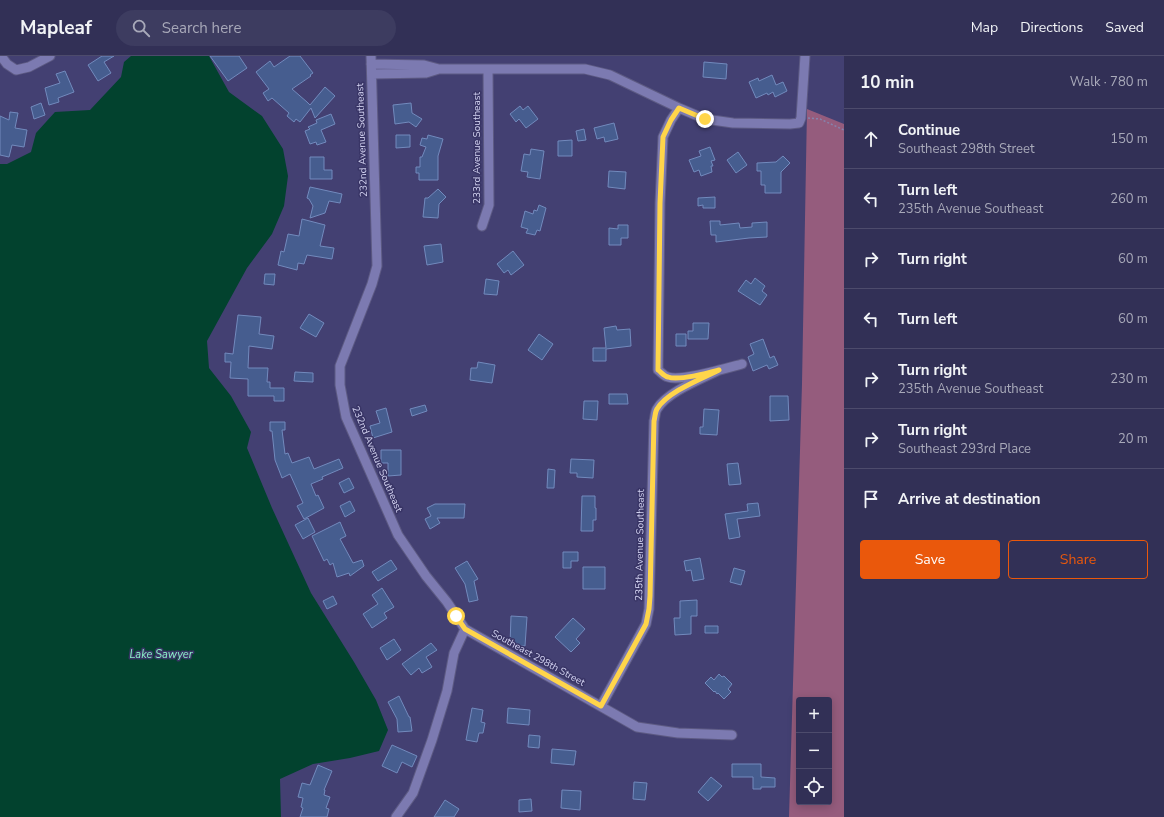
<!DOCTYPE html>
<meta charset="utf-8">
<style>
body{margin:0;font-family:"Nunito Sans",sans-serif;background:#3d3c60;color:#f1f3f6}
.controls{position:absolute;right:12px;bottom:12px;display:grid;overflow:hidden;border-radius:4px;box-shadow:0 2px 10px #0003}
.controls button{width:36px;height:36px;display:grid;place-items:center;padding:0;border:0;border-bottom:1px solid #4d4b6c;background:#323056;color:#f1f3f6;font:20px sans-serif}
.stop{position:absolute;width:12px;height:12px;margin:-9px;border:3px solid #ffd54a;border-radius:50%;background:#fff}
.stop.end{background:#ffd54a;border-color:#fff;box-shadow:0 1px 4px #0008}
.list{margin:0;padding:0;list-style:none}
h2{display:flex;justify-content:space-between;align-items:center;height:52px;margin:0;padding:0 16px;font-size:17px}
h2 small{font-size:13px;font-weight:400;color:#a8a9b9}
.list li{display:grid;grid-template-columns:26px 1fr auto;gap:12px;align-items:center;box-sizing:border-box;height:60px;padding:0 16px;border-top:1px solid #4d4b6c}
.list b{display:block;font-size:15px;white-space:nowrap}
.list p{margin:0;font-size:13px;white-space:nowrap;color:#a8a9b9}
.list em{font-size:13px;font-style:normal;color:#a8a9b9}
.actions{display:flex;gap:8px;padding:12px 16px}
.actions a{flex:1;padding:9px 0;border:1px solid #ea580c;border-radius:4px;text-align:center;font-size:14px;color:#ea580c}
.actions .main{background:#ea580c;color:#fff}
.icon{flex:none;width:22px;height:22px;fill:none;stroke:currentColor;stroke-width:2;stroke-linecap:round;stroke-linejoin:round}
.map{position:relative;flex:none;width:844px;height:761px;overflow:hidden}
header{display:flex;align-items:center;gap:24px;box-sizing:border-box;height:56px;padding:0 20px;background:#323056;border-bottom:1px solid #4d4b6c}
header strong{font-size:19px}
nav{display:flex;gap:22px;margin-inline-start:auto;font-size:14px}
.search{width:280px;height:36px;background:#3d3c60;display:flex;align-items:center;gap:10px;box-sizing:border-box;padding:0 14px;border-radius:22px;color:#a8a9b9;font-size:15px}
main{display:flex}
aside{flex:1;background:#323056}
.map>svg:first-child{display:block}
</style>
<header>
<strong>Mapleaf</strong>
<div class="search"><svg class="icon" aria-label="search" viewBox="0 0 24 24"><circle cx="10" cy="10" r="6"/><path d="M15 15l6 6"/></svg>Search here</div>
<nav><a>Map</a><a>Directions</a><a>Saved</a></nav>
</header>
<main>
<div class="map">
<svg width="844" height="761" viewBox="0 0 844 761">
<rect width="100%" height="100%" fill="#434072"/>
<path fill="#955c7d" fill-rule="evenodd" d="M807 53 844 68V761H789L802 328ZM799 644H829V746H799Z"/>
<path fill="#02422e" d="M131 0H209L229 36 262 60 283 93 288 120 284 150 272 178 247 212 207 285 209 312 231 340 251 376 247 392 272 452 311 537 354 606 376 644 388 674 379 695 350 702 313 708 280 723 281 761H0V108H7L31 96 36 77 55 56 90 54 121 21 124 6Z"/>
<path fill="#465d8f" stroke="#728abd" d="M102 0H114L104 6 111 17 98 25 88 9Z
M210 0H239L247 12 228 25Z
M290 0H300L313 17 310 19 311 20 292 33 307 46 310 49 325 31 335 40 315 62 311 52 300 66 296 63 294 66 287 60 289 57 272 42 268 45 263 37 269 33 256 16 270 5 274 11Z
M704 6 727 8 726 23 703 21Z
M65 15 74 36 58 42 59 46 49 49 45 32 60 27 56 18Z
M772 19 776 29 783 26 787 35 775 41 773 36 768 39 767 37 756 42 749 26 758 22 759 25Z
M41 47 45 59 34 63 31 51Z
M411 47 412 57 422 63 416 71 409 66 395 68 393 49Z
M520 50 523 54 528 50 538 63 526 72 519 63 516 66 510 58Z
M10 56 18 57 15 72 27 74 24 91 12 89 9 101 0 99V60L9 64Z
M331 58 335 68 321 74 326 86 317 89 316 86 310 88 305 75 310 73 308 71 317 67 316 64Z
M614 67 618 83 605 86 604 81 597 83 594 72Z
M584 73 586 84 578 85 576 75Z
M396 79H410V91L396 92Z
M428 79 443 83 438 100V124H419V117H416V111H420V101H422L426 91 420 89 422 82 427 83Z
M572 84V100H558V85Z
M710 91 715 104 711 105 713 110H711L712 116 701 120 699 114 694 116 689 104 701 100 699 95Z
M531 93 544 95 540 123 527 121 528 116 521 115 524 98 530 99Z
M738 96 747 109 736 117 727 104Z
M783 100 790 107 781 116V137H765V129H761V115H757V107L776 106Z
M310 101H324V114H332V123H310Z
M609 115 626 116 625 133 608 131Z
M310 131 342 138 340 147 329 145 325 157 310 162 313 150 309 143 307 142Z
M438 133 446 141 439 148 438 162 423 161 425 142H428Z
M715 141V152H703V149L698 150V142Z
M539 149 546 152 540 175 537 174 535 179 526 177 528 173 521 171 525 155 533 158 534 154 537 155Z
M302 163 325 169 320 190 334 192 332 203 307 199 304 208 298 207 297 214 278 209 281 195 284 196 288 178 299 180Z
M710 165H720V169L739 167 740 172 752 171V167L767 166V181L749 182 716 186V179H711Z
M618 169H628V182H621V189H609V172L618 173Z
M441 188 443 206 427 209 424 190Z
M513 195 524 209 511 219 508 214 504 217 497 208Z
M265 218H275L274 229 264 228Z
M755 222 765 230 762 235 767 239 760 249 738 235 746 224 751 228Z
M486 223 499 225 497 239 484 238Z
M309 258 324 267 316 281 300 272Z
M238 259 261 261 259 278 274 280 272 293 249 290 248 312H268L267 326H270V332H284V345H274V340H248V323L230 322 231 306H225V297L233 298Z
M693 267H709L708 283H688V275H693Z
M616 270 617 274 630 273 631 290 606 293V305H593V292H606L604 272Z
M539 278 553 288 542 304 528 294Z
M676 278H686V290H676Z
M763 283 770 302 774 300 778 309 769 313 767 309 753 315 748 301 754 298 750 288Z
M478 306 495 309 492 327 470 324 471 312H477Z
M295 316 313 317V326L294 325Z
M609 338H627L628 348H609Z
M770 340H788L789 364 770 365Z
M584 345H598L597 364 583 363Z
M425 349 427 355 412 360 410 353Z
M386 352 392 376 373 382 370 370 380 367 376 355Z
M704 353 719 354 717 379 700 378V371H703Z
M270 366H285V374H282L285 398 288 397 292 407 309 401 314 413 339 403 343 412 322 421 323 423 311 428 316 440 318 439 324 452 304 463 297 450 303 447 290 418 282 422 275 404 272 375H270Z
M381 394H401V419L388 420V407H381Z
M571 403 594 404 593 422 577 421V417H570Z
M738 407 741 428 729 429 727 408Z
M548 413 555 414 554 432H547Z
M349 422 354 432 344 437 339 427Z
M582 440H595V452H596V464H593V475H581Z
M350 445 355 455 345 461 340 450Z
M758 447 760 460 737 463 740 481 729 483 725 458 748 455 747 448Z
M435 448H465L464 462H437L440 467 430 473 425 463 431 460 427 452Z
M308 462 315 476 303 483 295 469Z
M340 466 346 480 340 483 353 507 362 504 364 510 350 520 349 517 337 521 333 507 330 509 327 503 324 505 312 480Z
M563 496H578V505H571V512H563Z
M700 502 704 523 693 525 691 514 686 515 684 505Z
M391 504 397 513 378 525 372 516Z
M467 505 478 523 474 525 478 544 469 546 465 528 455 512Z
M583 511H605V533H583Z
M734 512 745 515 741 529 730 526Z
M382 532 394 551 384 557 387 562 372 572 363 558 378 548 372 539Z
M333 540 337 548 327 553 323 545Z
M697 544V560H691V578L675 579 674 562H680V545Z
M511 560 527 561 525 590 510 589Z
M573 562 585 573 576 583 580 587 571 596 555 581Z
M705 570H718V577H705Z
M394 583 401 594 387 604 380 592Z
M431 587 437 594 426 601 432 611 422 617 419 612 411 619 402 608Z
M719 618 722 621 724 620 732 628 728 633 731 636 724 643 718 637 717 638 715 635 714 636 705 627 711 621 714 624Z
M399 640 409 661H410L412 675 398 676 397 663 388 646Z
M472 652 483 654 481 666 485 667 483 677H479L477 686 466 684Z
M508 652 530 654 529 669 507 667Z
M529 679 540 680 539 692 528 691Z
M392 689 417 700 412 711 402 706 397 717 382 710Z
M552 693 576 695 574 709 551 707Z
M732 708H761V721L775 722V731H761V733H753V721H732Z
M318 709 332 715 324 734H325L324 739 330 741 326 752 329 753 327 761H300L303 752 301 751 303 742 298 741 302 727 310 729Z
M711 721 722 730 708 745 698 736Z
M634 726 647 727 645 744 633 743Z
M562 734 581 735 580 754 561 752Z
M531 743 532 755 519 756V744Z
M445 744 459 753 454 761H434Z"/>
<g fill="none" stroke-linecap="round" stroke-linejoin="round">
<defs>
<path id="minor" d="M1 0 7 8 16 14 29 11 50 0
M371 0 377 210 372 228 340 310V329L346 361 398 479 426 520 447 546 465 573 454 597 447 635 432 684 413 737 396 761
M371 8 424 9 439 13 426 17 372 18
M439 13H585L610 19 679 52 705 63 733 67 790 68 799 67 801 62 805 0
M679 52 671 64 663 81 660 147 658 314C661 316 664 320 668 321 680 326 727 312 742 308
M482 170 489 149 488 13
M465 573 637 671 678 677 732 679
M601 650 646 568 649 553 654 365C655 362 655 356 657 353 667 336 701 323 719 314"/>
</defs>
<use href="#minor" stroke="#5d5a83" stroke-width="11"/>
<path stroke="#8583ac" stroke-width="1.5" stroke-dasharray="2 2" stroke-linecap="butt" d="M808 62 820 63 844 74"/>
<use href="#minor" stroke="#7c7ab1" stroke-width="9"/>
</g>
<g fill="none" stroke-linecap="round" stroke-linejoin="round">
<path stroke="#ffd54a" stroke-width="5" d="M456 560 465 573 601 650 646 568 649 553 650 540 654 365C655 362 655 356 657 353 667 336 701 323 719 314 708 317 679 325 668 321 664 320 661 316 658 314L660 147 663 81 671 64 679 52 705 63"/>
</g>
<g text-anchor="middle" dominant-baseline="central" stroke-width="3" stroke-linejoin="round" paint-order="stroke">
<g font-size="10" fill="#d4d4f2" stroke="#393566">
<text transform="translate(362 84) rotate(-92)">232nd Avenue Southeast</text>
<text transform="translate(477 92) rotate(-90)">233rd Avenue Southeast</text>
<text transform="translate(377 403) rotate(67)">232nd Avenue Southeast</text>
<text transform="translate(640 489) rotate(-89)">235th Avenue Southeast</text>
<text transform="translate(538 602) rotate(29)">Southeast 298th Street</text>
</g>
<g font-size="11" font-style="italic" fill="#8bf4c8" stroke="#393566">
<text x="161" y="598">Lake Sawyer</text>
</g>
</g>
</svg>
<div class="controls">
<button>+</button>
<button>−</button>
<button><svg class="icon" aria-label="locate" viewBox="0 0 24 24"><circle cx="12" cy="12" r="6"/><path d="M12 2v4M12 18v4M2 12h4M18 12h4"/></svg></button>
</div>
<div class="stop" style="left:456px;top:560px"></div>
<div class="stop end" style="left:705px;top:63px"></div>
</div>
<aside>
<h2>10 min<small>Walk · 780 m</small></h2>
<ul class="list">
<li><svg class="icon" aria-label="ahead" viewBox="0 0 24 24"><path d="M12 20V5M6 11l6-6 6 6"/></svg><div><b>Continue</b><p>Southeast 298th Street</p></div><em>150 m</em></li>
<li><svg class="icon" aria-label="left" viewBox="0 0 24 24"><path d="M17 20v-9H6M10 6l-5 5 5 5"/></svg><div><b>Turn left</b><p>235th Avenue Southeast</p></div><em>260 m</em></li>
<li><svg class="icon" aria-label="right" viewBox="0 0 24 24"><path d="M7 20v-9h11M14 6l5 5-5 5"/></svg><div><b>Turn right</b></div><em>60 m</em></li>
<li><svg class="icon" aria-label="left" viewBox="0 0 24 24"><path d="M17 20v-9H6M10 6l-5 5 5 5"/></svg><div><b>Turn left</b></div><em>60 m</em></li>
<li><svg class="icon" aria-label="right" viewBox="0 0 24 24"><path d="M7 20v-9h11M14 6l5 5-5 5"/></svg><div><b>Turn right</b><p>235th Avenue Southeast</p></div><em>230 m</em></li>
<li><svg class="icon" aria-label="right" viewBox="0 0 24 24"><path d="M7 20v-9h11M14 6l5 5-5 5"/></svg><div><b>Turn right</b><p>Southeast 293rd Place</p></div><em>20 m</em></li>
<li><svg class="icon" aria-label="arrive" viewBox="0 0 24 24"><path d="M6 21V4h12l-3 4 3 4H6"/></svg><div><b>Arrive at destination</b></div></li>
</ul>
<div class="actions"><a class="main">Save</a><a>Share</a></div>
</aside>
</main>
